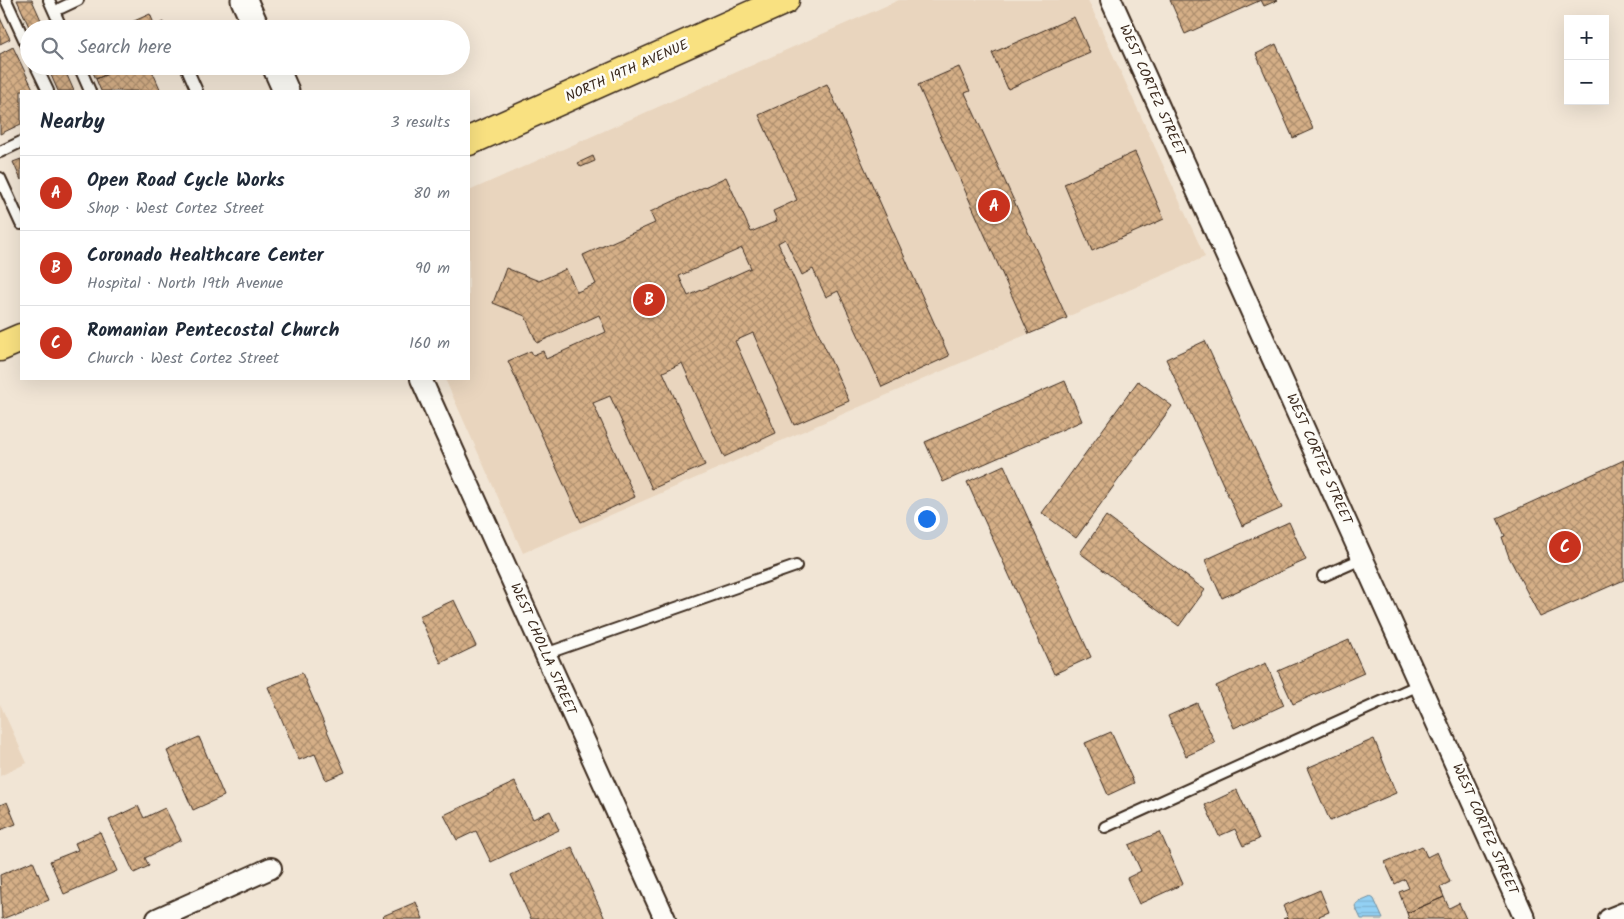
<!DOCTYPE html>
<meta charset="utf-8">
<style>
body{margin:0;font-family:Kalam,sans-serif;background:#f2f2f3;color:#1f2937}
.controls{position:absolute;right:15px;top:15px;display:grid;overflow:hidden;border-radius:0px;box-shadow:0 5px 20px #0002}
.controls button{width:45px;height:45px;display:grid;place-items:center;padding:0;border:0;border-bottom:1px solid #e0e1e3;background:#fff;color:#1f2937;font:25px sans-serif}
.you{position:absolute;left:926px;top:518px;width:18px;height:18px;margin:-12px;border:4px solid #fff;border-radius:50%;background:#1a73e8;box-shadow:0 0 0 8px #1a73e833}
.badge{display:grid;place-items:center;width:32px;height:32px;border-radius:50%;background:#c8321e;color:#fff;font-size:16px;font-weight:700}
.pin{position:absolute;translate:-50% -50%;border:2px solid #fff;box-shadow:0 1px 5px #0006}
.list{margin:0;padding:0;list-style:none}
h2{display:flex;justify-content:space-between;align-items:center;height:65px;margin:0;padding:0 20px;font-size:21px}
h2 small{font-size:16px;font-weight:400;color:#747a83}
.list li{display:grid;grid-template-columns:32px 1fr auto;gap:15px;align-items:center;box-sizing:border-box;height:75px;padding:0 20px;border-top:1px solid #e0e1e3}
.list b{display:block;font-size:19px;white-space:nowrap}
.list p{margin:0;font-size:16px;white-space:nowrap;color:#747a83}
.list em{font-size:16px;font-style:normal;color:#747a83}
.icon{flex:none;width:28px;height:28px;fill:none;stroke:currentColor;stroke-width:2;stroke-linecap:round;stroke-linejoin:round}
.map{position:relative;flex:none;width:1624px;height:919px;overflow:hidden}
.search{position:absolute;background:#fff;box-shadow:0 5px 20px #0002;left:20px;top:20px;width:450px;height:55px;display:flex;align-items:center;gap:12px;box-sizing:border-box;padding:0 18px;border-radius:28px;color:#747a83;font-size:19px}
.panel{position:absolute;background:#fff;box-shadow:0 5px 20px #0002;left:20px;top:90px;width:450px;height:290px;border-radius:0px}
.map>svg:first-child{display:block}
</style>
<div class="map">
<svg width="1624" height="919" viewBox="0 0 1624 919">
<defs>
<pattern id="water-rules" width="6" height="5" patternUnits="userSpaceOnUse" patternTransform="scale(1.25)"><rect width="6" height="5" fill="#93d1f4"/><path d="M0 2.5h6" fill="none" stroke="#80b4d1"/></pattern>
<pattern id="building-cross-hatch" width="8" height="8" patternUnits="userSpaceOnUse" patternTransform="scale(1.25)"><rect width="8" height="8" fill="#d5af87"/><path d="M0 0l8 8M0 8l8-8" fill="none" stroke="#ae8f6e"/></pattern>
</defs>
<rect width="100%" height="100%" fill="#f1e5d5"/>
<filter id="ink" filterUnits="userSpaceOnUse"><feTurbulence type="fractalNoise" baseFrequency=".02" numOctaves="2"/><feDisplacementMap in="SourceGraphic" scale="10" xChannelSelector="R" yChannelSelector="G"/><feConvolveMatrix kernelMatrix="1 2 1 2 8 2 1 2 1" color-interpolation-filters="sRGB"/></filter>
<g filter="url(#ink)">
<path fill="#e9d5be" d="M899 0H1088L1205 257 523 553 445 379H469V191Z
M0 704 27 763 0 776Z"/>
<path fill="url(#water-rules)" stroke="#708e9e" d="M1371 897 1374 899 1383 919H1361L1355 906 1357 903Z"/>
<path fill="url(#building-cross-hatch)" stroke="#3b2a1e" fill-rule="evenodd" d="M17 0H32L45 29H30Z
M1170 0H1278L1264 6 1261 0 1185 34Z
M150 14 155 26 163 22 165 29H116Z
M1074 17 1090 53 1008 89 992 53Z
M0 18 10 39 0 44Z
M1276 44 1313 129 1293 138 1256 54Z
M13 47 34 91H21V124L0 134V54Z
M47 66H63L74 91H58Z
M90 66H125L96 79Z
M125 66H150L161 91H101L96 79Z
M959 67 970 91 965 93 1067 318 1029 334 918 85Z
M827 84 949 356 882 387 838 291 826 297 813 269 802 275 785 239 778 243 849 401 794 425 753 333 735 341 776 433 724 457 682 363 663 372 705 465 652 489 610 396 593 403 635 497 581 522 508 361 531 351 533 355 543 351 546 359 606 332 599 315 537 343 525 316 493 303 506 268 539 281 566 269 577 292 596 284 583 255 655 223 650 212 726 177 751 232 777 221 773 211 797 200 759 115ZM742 248 751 268 688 296 679 276Z
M1135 152 1164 219 1092 251 1064 184Z
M593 156 595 161 581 167 578 163Z
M21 159V180L13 162Z
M1205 341 1282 508 1242 526 1166 359Z
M1065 381 1082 421 943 482 925 442Z
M1138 381 1172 406 1076 538 1042 513Z
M1624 460V580L1540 617 1509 557 1502 537 1505 536 1497 518Z
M1004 465 1091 657 1054 674 967 482Z
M1106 516 1205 590 1179 626 1080 553Z
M1289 522 1306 560 1222 598 1205 560Z
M454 600 476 646 441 663 419 616Z
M1349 640 1364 673 1293 704 1278 671Z
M1266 663 1284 705 1234 728 1216 686Z
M302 673 345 772 326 780 315 754 299 760 268 687Z
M1197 703 1215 743 1186 756 1168 716Z
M1111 732 1134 783 1108 795 1085 743Z
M199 737 224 796 193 810 167 751Z
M1374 739 1396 793 1330 821 1307 768Z
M515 782 533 819 550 811 559 830 491 862 476 831 457 840 444 815Z
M1237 790 1259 839 1243 846 1235 829 1219 836 1205 805Z
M7 802 16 824 0 830V805Z
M138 806 144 818 165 808 181 840 145 858 149 866 134 873 109 820Z
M100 832 117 871 64 894 50 861 78 850 75 843Z
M1160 832 1183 884 1139 904 1127 878 1141 871 1129 845Z
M1422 846 1427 857 1437 852 1450 882 1440 887 1444 897 1407 913 1399 892 1409 888 1405 879 1395 884 1385 862Z
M572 847 605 919H531L511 875Z
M33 861 49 900 2 919 0 875Z
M1320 890 1329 912 1319 916 1320 919H1283L1288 917 1283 906Z
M1444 897 1449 908 1459 903 1466 919H1409L1407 913Z
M416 902 423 919H384L383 916Z"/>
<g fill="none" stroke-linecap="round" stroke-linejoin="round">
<defs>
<path id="service" d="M6 0 29 50
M49 0 62 29
M61 8 78 0
M36 66 48 91
M79 66 90 91
M186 66 197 91
M0 152 21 142
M0 178 21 224
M1323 576 1364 558
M545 654 796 566
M1105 827 1421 684"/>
<path id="minor" d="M1111 0 1525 919
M421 379 665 919
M157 919 271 868
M1609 919 1624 913"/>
<path id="tertiary" d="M244 0 257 29
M275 66 286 91"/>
<path id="primary" d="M469 141 785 0
M0 347 21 338"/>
</defs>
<use href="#service" stroke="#3b2a1e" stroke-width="14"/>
<use href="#minor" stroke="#3b2a1e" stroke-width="24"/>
<use href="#tertiary" stroke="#3b2a1e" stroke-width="29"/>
<use href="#primary" stroke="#3b2a1e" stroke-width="31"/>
<use href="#service" stroke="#fdfcf7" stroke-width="10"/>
<use href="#minor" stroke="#fdfcf7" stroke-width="20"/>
<use href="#tertiary" stroke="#fdfcf7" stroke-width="25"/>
<use href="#primary" stroke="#f9e181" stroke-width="28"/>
</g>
</g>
<g text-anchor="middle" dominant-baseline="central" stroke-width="5" stroke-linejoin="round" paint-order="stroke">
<g font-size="14" fill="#3b2a1e" stroke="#fdfcf7">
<text transform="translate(627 71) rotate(-24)">NORTH 19TH AVENUE</text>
<text transform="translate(1152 90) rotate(66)">WEST CORTEZ STREET</text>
<text transform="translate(1319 459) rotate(66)">WEST CORTEZ STREET</text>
<text transform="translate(543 649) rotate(66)">WEST CHOLLA STREET</text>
<text transform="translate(1485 829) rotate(66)">WEST CORTEZ STREET</text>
</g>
</g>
</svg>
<div class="controls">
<button>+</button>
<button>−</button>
</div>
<div class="you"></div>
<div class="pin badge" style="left:994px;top:206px">A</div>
<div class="pin badge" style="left:649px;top:300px">B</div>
<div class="pin badge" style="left:1565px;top:547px">C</div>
<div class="search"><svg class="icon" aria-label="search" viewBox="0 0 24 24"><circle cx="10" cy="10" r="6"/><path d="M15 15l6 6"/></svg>Search here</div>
<section class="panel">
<h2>Nearby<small>3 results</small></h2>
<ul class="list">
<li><span class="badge">A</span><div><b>Open Road Cycle Works</b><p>Shop · West Cortez Street</p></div><em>80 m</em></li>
<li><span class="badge">B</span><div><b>Coronado Healthcare Center</b><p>Hospital · North 19th Avenue</p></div><em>90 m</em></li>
<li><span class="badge">C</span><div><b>Romanian Pentecostal Church</b><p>Church · West Cortez Street</p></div><em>160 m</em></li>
</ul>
</section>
</div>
